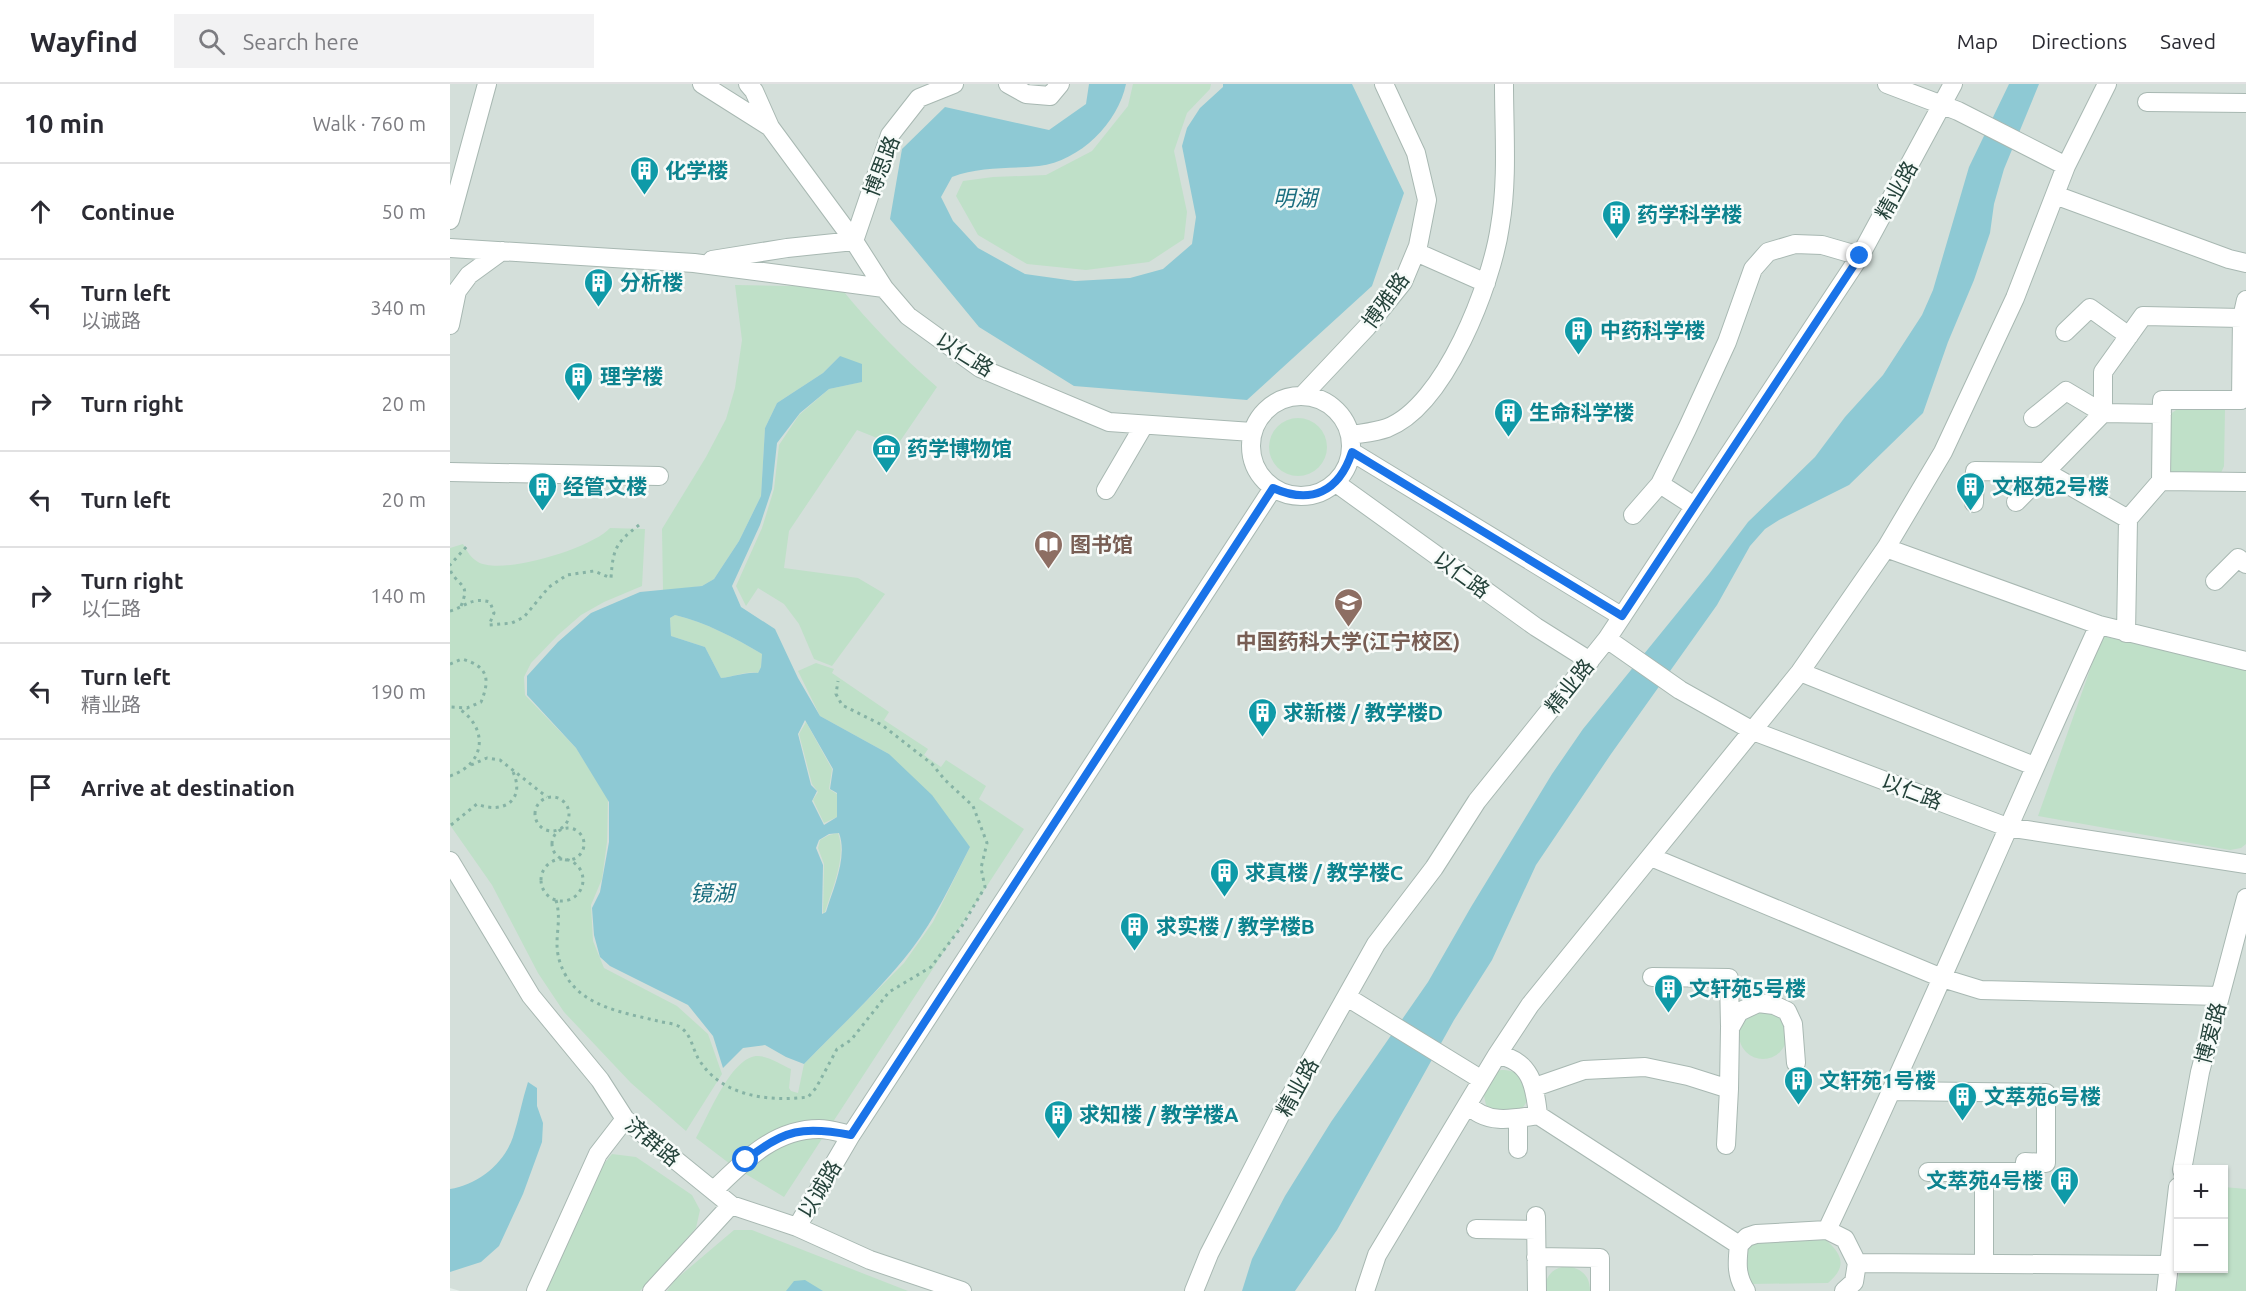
<!DOCTYPE html>
<meta charset="utf-8">
<style>
body{margin:0;font-family:Ubuntu,"Noto Sans SC",sans-serif;background:#f2f2f3;color:#2b2b33}
.controls{position:absolute;right:18px;bottom:18px;display:grid;overflow:hidden;border-radius:0px;box-shadow:0 2px 4px #0004}
.controls button{width:54px;height:54px;display:grid;place-items:center;padding:0;border:0;border-bottom:2px solid #e1e1e2;background:#fff;color:#2b2b33;font:30px sans-serif}
.stop{position:absolute;width:18px;height:18px;margin:-14px;border:4px solid #1a73e8;border-radius:50%;background:#fff}
.stop.end{background:#1a73e8;border-color:#fff;box-shadow:0 2px 6px #0008}
.list{margin:0;padding:0;list-style:none}
h2{display:flex;justify-content:space-between;align-items:center;height:78px;margin:0;padding:0 24px;font-size:26px}
h2 small{font-size:20px;font-weight:400;color:#7c7c81}
.list li{display:grid;grid-template-columns:39px 1fr auto;gap:18px;align-items:center;box-sizing:border-box;height:96px;padding:0 24px;border-top:2px solid #e1e1e2}
.list b{display:block;font-size:22px;white-space:nowrap}
.list p{margin:0;font-size:20px;white-space:nowrap;color:#7c7c81}
.list em{font-size:20px;font-style:normal;color:#7c7c81}
.icon{flex:none;width:33px;height:33px;fill:none;stroke:currentColor;stroke-width:2;stroke-linecap:round;stroke-linejoin:round}
.map{position:relative;flex:none;width:1796px;height:1207px;overflow:hidden}
header{display:flex;align-items:center;gap:36px;box-sizing:border-box;height:84px;padding:0 30px;background:#fff;border-bottom:2px solid #e1e1e2}
header strong{font-size:28px}
nav{display:flex;gap:33px;margin-inline-start:auto;font-size:21px}
.search{width:420px;height:54px;background:#f2f2f3;display:flex;align-items:center;gap:15px;box-sizing:border-box;padding:0 21px;border-radius:0px;color:#7c7c81;font-size:22px}
main{display:flex}
aside{flex:1;background:#fff}
.map>svg:first-child{display:block}
</style>
<header>
<strong>Wayfind</strong>
<div class="search"><svg class="icon" aria-label="search" viewBox="0 0 24 24"><circle cx="10" cy="10" r="6"/><path d="M15 15l6 6"/></svg>Search here</div>
<nav><a>Map</a><a>Directions</a><a>Saved</a></nav>
</header>
<main>
<aside>
<h2>10 min<small>Walk · 760 m</small></h2>
<ul class="list">
<li><svg class="icon" aria-label="ahead" viewBox="0 0 24 24"><path d="M12 20V5M6 11l6-6 6 6"/></svg><div><b>Continue</b></div><em>50 m</em></li>
<li><svg class="icon" aria-label="left" viewBox="0 0 24 24"><path d="M17 20v-9H6M10 6l-5 5 5 5"/></svg><div><b>Turn left</b><p>以诚路</p></div><em>340 m</em></li>
<li><svg class="icon" aria-label="right" viewBox="0 0 24 24"><path d="M7 20v-9h11M14 6l5 5-5 5"/></svg><div><b>Turn right</b></div><em>20 m</em></li>
<li><svg class="icon" aria-label="left" viewBox="0 0 24 24"><path d="M17 20v-9H6M10 6l-5 5 5 5"/></svg><div><b>Turn left</b></div><em>20 m</em></li>
<li><svg class="icon" aria-label="right" viewBox="0 0 24 24"><path d="M7 20v-9h11M14 6l5 5-5 5"/></svg><div><b>Turn right</b><p>以仁路</p></div><em>140 m</em></li>
<li><svg class="icon" aria-label="left" viewBox="0 0 24 24"><path d="M17 20v-9H6M10 6l-5 5 5 5"/></svg><div><b>Turn left</b><p>精业路</p></div><em>190 m</em></li>
<li><svg class="icon" aria-label="arrive" viewBox="0 0 24 24"><path d="M6 21V4h12l-3 4 3 4H6"/></svg><div><b>Arrive at destination</b></div></li>
</ul>
</aside>
<div class="map">
<svg width="1796" height="1207" viewBox="0 0 1796 1207">
<rect width="100%" height="100%" fill="#e6efeb"/>
<path fill="#d4dfda" fill-rule="evenodd" d="M0 0H1796V1207H10L0 1204ZM1728 1086H1774V1184H1728Z"/>
<path fill="#bfe0c8" d="M683 0H761L760 5 737 29 724 67 737 128 734 155 699 178 636 186 577 180 528 151 506 112 513 97 543 93 596 91 642 67 678 22Z
M285 201 390 203C420 240 451 272 487 303L442 369 427 354 407 346 339 447 334 484 408 494 435 510 382 582 364 575 349 540 334 520 308 504 296 522 286 502 312 444 324 405 329 361 349 331 379 305 411 298 390 272 373 289 327 319 315 344 311 412 289 457 264 495 252 502 213 507 212 445 256 373 276 335 285 304 292 256Z
M1729 324 1775 325 1774 382 1771 389 1716 401V333Z
M819 363a29 29 0 1 1 58 0a29 29 0 1 1-58 0Z
M160 444 195 445 192 502 154 518 131 531 108 551 81 579 74 593 75 611 126 664 158 715 157 758 152 795 141 821 143 857 154 884 227 922 258 950 272 990 236 1047 181 999 114 928 88 889 42 801 0 741V464L13 460C17 467 21 474 28 478 52 492 142 464 160 444Z
M225 531C257 539 283 553 312 570L311 583 308 589C294 587 285 593 271 594L255 563 221 552 220 534Z
M1652 552 1796 585V760L1791 764 1780 766 1588 732Z
M366 579 384 585 382 589 439 628 434 636 478 665 474 671 491 683 496 676 536 702 529 715 574 745 334 1113 284 1083 246 1054C258 1033 280 975 306 972 317 971 332 981 341 985L339 1004 341 1007 348 1009 354 980 454 879 483 838 520 763 439 670 370 632 348 587Z
M356 638 382 685 379 705 387 710V733L374 739 363 716 368 708 362 700 349 650Z
M388 749C397 773 382 805 375 828L373 829 374 780 368 764 370 756 379 751Z
M1289 951a24 24 0 1 1 48 0a24 24 0 1 1-48 0Z
M1051 986C1072 986 1074 997 1078 1016L1069 1029 1040 1027 1036 1021 1033 1007 1044 989Z
M162 1070 186 1073 242 1111 250 1126 246 1144 190 1207H94L148 1087Z
M1774 1103 1796 1105V1207H1726L1730 1185 1774 1184Z
M284 1146H302L458 1207H217L225 1196Z
M1376 1156C1393 1171 1397 1183 1378 1199L1300 1200 1289 1169 1298 1158Z
M1118 1182C1132 1185 1140 1192 1140 1207H1094C1096 1191 1102 1184 1118 1182Z"/>
<path fill="#8ec9d4" fill-rule="evenodd" d="M639 0H676C668 39 630 77 589 82 560 85 529 82 502 93L491 113 503 137 528 164 575 190 625 197 680 194 713 185 742 160 746 133 732 62 737 44 750 24 773 3V0H902L954 109 922 202 797 316 624 302 529 243 440 135 452 65 495 23 599 46 636 20Z
M1559 0H1589L1554 85 1544 120 1540 149 1524 196 1498 258 1473 329 1399 401 1329 436 1315 445 1300 462 1267 521 1161 670 1086 781 1042 876 1004 936 887 1146 845 1207H792L802 1175 835 1112 881 1038 978 898 1021 823 1102 690 1133 645 1259 490 1298 438 1365 373 1395 333 1433 291 1472 231 1483 206 1519 83Z
M390 272 412 280V298L379 305 350 329 327 359 322 405 310 441 282 502 291 523 325 545 348 594 370 632 439 670 482 711 520 763C502 798 485 835 461 866 429 907 390 943 354 980L336 973 315 961 293 964 273 984 263 952 238 921 160 882 150 873 144 851 142 824 150 808 159 758V718L126 664 77 611V592L108 558 141 529 190 508 252 502 264 495 289 457 311 412 315 344 327 319 373 289ZM225 531C257 539 283 553 312 570L311 583 308 589C294 588 284 593 271 594L255 563 221 552 220 534ZM355 636 383 685 380 705 387 709V733L374 741 362 717 367 707 361 701 348 650ZM389 749C398 773 383 805 376 828L372 830 373 781 366 764 369 756 379 750Z
M78 998 87 1004V1022L93 1039 92 1058 73 1110 49 1162 31 1178 0 1188V1105C27 1101 54 1080 63 1053 69 1035 72 1016 78 998Z
M355 1196 373 1207H336L344 1197Z"/>
<g fill="none" stroke-linecap="round" stroke-linejoin="round">
<defs>
<path id="minor" d="M252 0 320 43 304 7 298 0
M558 0 576 10 600 12 610 0
M1437 0 1508 27 1616 82
M1697 18 1796 19
M320 43 404 157 434 204 458 232 530 284 659 338 802 348
M1605 111 1779 175 1796 179
M0 136 37 0
M0 164 244 179 434 204
M966 168 1036 199
M262 176 337 164 404 157 440 51 469 14 504 0
M0 241 7 207 19 191 52 167
M1615 248 1640 224 1679 252
M853 311 917 243 953 198 968 162 977 116 966 69 934 0
M801 362a50 50 0 1 1 100 0a50 50 0 1 1-100 0Z
M1583 334 1616 307 1653 329 1712 330
M901 351C913 349 926 348 937 344 995 322 1042 199 1050 142 1058 96 1054 47 1054 0
M902 368 1171 532
M0 388 209 392
M1711 397 1796 398
M886 399 1086 543 1140 577
M1210 400 1244 422
M656 406 694 341
M1566 418 1653 329V288L1693 232 1792 234
M1524 419 1525 387 1596 388 1678 435
M1183 431 1210 400 1237 345 1277 258 1303 185 1318 168 1345 160 1372 161 1410 172
M1436 464 1649 541 1796 577
M1765 497 1788 474 1796 480
M1676 549 1678 435 1711 397 1712 316H1791L1792 234 1796 216
M1157 555 1230 606 1303 647 1557 743 1796 780
M1350 588 1584 682
M1201 773 1492 894 1531 906 1770 912
M0 777 81 912 150 996 175 1035 281 1121 347 1143 420 1176 512 1207
M1202 893 1279 894 1280 942
M897 913 1032 996
M1047 971C1081 976 1085 1002 1088 1031
M1085 1003 1134 986 1195 983 1238 992 1279 1005 1276 1061
M1279 1005 1280 944 1289 928 1308 919 1324 921 1337 927 1343 940 1346 979
M1443 1007 1596 1009V1079L1575 1078V1088H1478
M1018 1020C1035 1041 1064 1035 1088 1031L1289 1161
M1068 1034V1065
M1732 1086 1750 988 1796 814
M1534 1088V1180
M264 1106C294 1077 324 1045 369 1045 380 1045 391 1049 401 1051
M1086 1132 1087 1207
M347 1143 401 1051 823 404
M1026 1145 1086 1146
M1377 1146C1472 946 1557 742 1649 541
M1086 1173 1150 1174V1207
M1407 1179 1721 1181
M86 1207 148 1070 175 1035
M202 1207 281 1121
M744 1207 759 1170 836 1020 926 860 984 784 1027 717 1157 555 1410 172 1503 0
M915 1207 927 1171 1047 971 1080 921 1350 588 1436 464 1493 368 1565 214 1616 82 1657 0
M1296 1207C1286 1192 1287 1179 1289 1161L1297 1153 1306 1150 1377 1146 1395 1155 1407 1179 1404 1198 1394 1207
M1716 1207 1728 1103"/>
</defs>
<use href="#minor" stroke="#a8b8b2" stroke-width="20"/>
<path stroke="#86b3a5" stroke-width="3" stroke-dasharray="3 4.5" stroke-linecap="butt" d="M11 522C20 500 11 504 1 488L0 481 17 462
M0 527C17 522 21 513 40 518L44 529 39 541 62 539 74 533 99 503 117 491 144 487 161 494C163 464 166 459 189 441
M0 580 12 575C37 582 41 594 31 618L17 624 0 623
M21 681 37 674 50 676 97 713
M0 692C36 680 39 644 8 624
M85 730a17 17 0 1 1 34 0a17 17 0 1 1-34 0Z
M1 741 27 720C54 731 77 715 62 686
M102 760a16 16 0 1 1 32 0a16 16 0 1 1-32 0Z
M91 796a21 21 0 1 1 42 0a21 21 0 1 1-42 0Z
M106 816C114 844 98 860 116 892 134 923 175 929 208 937 214 939 224 939 230 943 241 950 242 963 248 974 270 1012 317 1018 358 1013L366 1004 387 965 401 956 439 908 481 883 512 842 535 803 531 784 537 759 523 722 495 696 482 680 432 641 392 621 386 610 388 597"/>
<use href="#minor" stroke="#fff" stroke-width="18"/>
</g>
<g fill="none" stroke-linecap="round" stroke-linejoin="round">
<path stroke="#1a73e8" stroke-width="8" d="M296 1076C334 1045 354 1042 401 1051L823 404C861 421 889 408 902 368L1172 532 1410 172"/>
</g>
<defs>
<symbol id="building-pin" viewBox="-11 -11 22 30"><path d="M0 17L-7.5 6A9.5 9.5 0 1 1 7.5 6Z" fill="#0f9aa8" stroke="#f7fbf9"/><path d="M-4-6H4V6H1V3H-1V6H-4ZM-2.5-4.3h1.7v1.8h-1.7ZM.8-4.3h1.7v1.8H.8ZM-2.5-1h1.7V.8h-1.7ZM.8-1h1.7V.8H.8Z" fill="#fff"/></symbol>
<symbol id="museum-pin" viewBox="-11 -11 22 30"><path d="M0 17L-7.5 6A9.5 9.5 0 1 1 7.5 6Z" fill="#0f9aa8" stroke="#f7fbf9"/><path d="M0-6L6-3V-2H-6V-3ZM-5-1h2V3h-2ZM-1-1h2V3h-2ZM3-1h2V3H3ZM-6 4H6V6H-6Z" fill="#fff"/></symbol>
<symbol id="library-pin" viewBox="-11 -11 22 30"><path d="M0 17L-7.5 6A9.5 9.5 0 1 1 7.5 6Z" fill="#8d6e63" stroke="#f7fbf9"/><path d="M-6-4Q-3-5.5-.7-3.5V5Q-3 3-6 4ZM6-4Q3-5.5 .7-3.5V5Q3 3 6 4Z" fill="#fff"/></symbol>
<symbol id="university-pin" viewBox="-11 -11 22 30"><path d="M0 17L-7.5 6A9.5 9.5 0 1 1 7.5 6Z" fill="#8d6e63" stroke="#f7fbf9"/><path d="M0-5L7-2L0 1L-7-2ZM-4 1L0 2.5L4 1V4Q0 6-4 4Z" fill="#fff"/></symbol>
</defs>
<g fill-rule="evenodd">
<use href="#building-pin" x="178" y="70" width="33" height="45"/>
<use href="#building-pin" x="1150" y="114" width="33" height="45"/>
<use href="#building-pin" x="132" y="182" width="33" height="45"/>
<use href="#building-pin" x="1112" y="230" width="33" height="45"/>
<use href="#building-pin" x="112" y="276" width="33" height="45"/>
<use href="#building-pin" x="1042" y="312" width="33" height="45"/>
<use href="#museum-pin" x="420" y="348" width="33" height="45"/>
<use href="#building-pin" x="76" y="386" width="33" height="45"/>
<use href="#building-pin" x="1504" y="386" width="33" height="45"/>
<use href="#library-pin" x="582" y="444" width="33" height="45"/>
<use href="#university-pin" x="882" y="502" width="33" height="45"/>
<use href="#building-pin" x="796" y="612" width="33" height="45"/>
<use href="#building-pin" x="758" y="772" width="33" height="45"/>
<use href="#building-pin" x="668" y="826" width="33" height="45"/>
<use href="#building-pin" x="1202" y="888" width="33" height="45"/>
<use href="#building-pin" x="1332" y="980" width="33" height="45"/>
<use href="#building-pin" x="1496" y="996" width="33" height="45"/>
<use href="#building-pin" x="592" y="1014" width="33" height="45"/>
<use href="#building-pin" x="1598" y="1080" width="33" height="45"/>
</g>
<g text-anchor="middle" dominant-baseline="central" stroke-width="5" stroke-linejoin="round" paint-order="stroke">
<g font-size="21" fill="#24423a" stroke="#f7fbf9">
<text transform="translate(431 82) rotate(-69)">博思路</text>
<text transform="translate(1446 106) rotate(-61)">精业路</text>
<text transform="translate(935 216) rotate(-54)">博雅路</text>
<text transform="translate(515 270) rotate(32)">以仁路</text>
<text transform="translate(1012 490) rotate(36)">以仁路</text>
<text transform="translate(1119 602) rotate(-51)">精业路</text>
<text transform="translate(1462 707) rotate(21)">以仁路</text>
<text transform="translate(1760 949) rotate(-75)">博爱路</text>
<text transform="translate(847 1003) rotate(-61)">精业路</text>
<text transform="translate(203 1057) rotate(40)">济群路</text>
<text transform="translate(369 1105) rotate(-59)">以诚路</text>
</g>
<g font-size="21" font-weight="bold" fill="#0d838f" stroke="#f7fbf9" text-anchor="start">
<text x="215" y="86">化学楼</text>
<text x="1187" y="130">药学科学楼</text>
<text x="170" y="198">分析楼</text>
<text x="1150" y="246">中药科学楼</text>
<text x="150" y="292">理学楼</text>
<text x="1079" y="328">生命科学楼</text>
<text x="457" y="364">药学博物馆</text>
<text x="113" y="402">经管文楼</text>
<text x="1542" y="402">文枢苑2号楼</text>
<text x="833" y="628">求新楼 / 教学楼D</text>
<text x="795" y="788">求真楼 / 教学楼C</text>
<text x="706" y="842">求实楼 / 教学楼B</text>
<text x="1239" y="904">文轩苑5号楼</text>
<text x="1369" y="996">文轩苑1号楼</text>
<text x="1534" y="1012">文萃苑6号楼</text>
<text x="629" y="1030">求知楼 / 教学楼A</text>
<text x="1593" y="1096" text-anchor="end">文萃苑4号楼</text>
</g>
<g font-size="21" font-weight="bold" fill="#785e54" stroke="#f7fbf9" text-anchor="start">
<text x="620" y="460">图书馆</text>
<text x="898" y="557" text-anchor="middle">中国药科大学(江宁校区)</text>
</g>
<g font-size="22" font-style="italic" fill="#1c6f80" stroke="#f7fbf9">
<text x="845" y="113">明湖</text>
<text x="262" y="808">镜湖</text>
</g>
</g>
</svg>
<div class="controls">
<button>+</button>
<button>−</button>
</div>
<div class="stop" style="left:296px;top:1076px"></div>
<div class="stop end" style="left:1410px;top:172px"></div>
</div>
</main>
